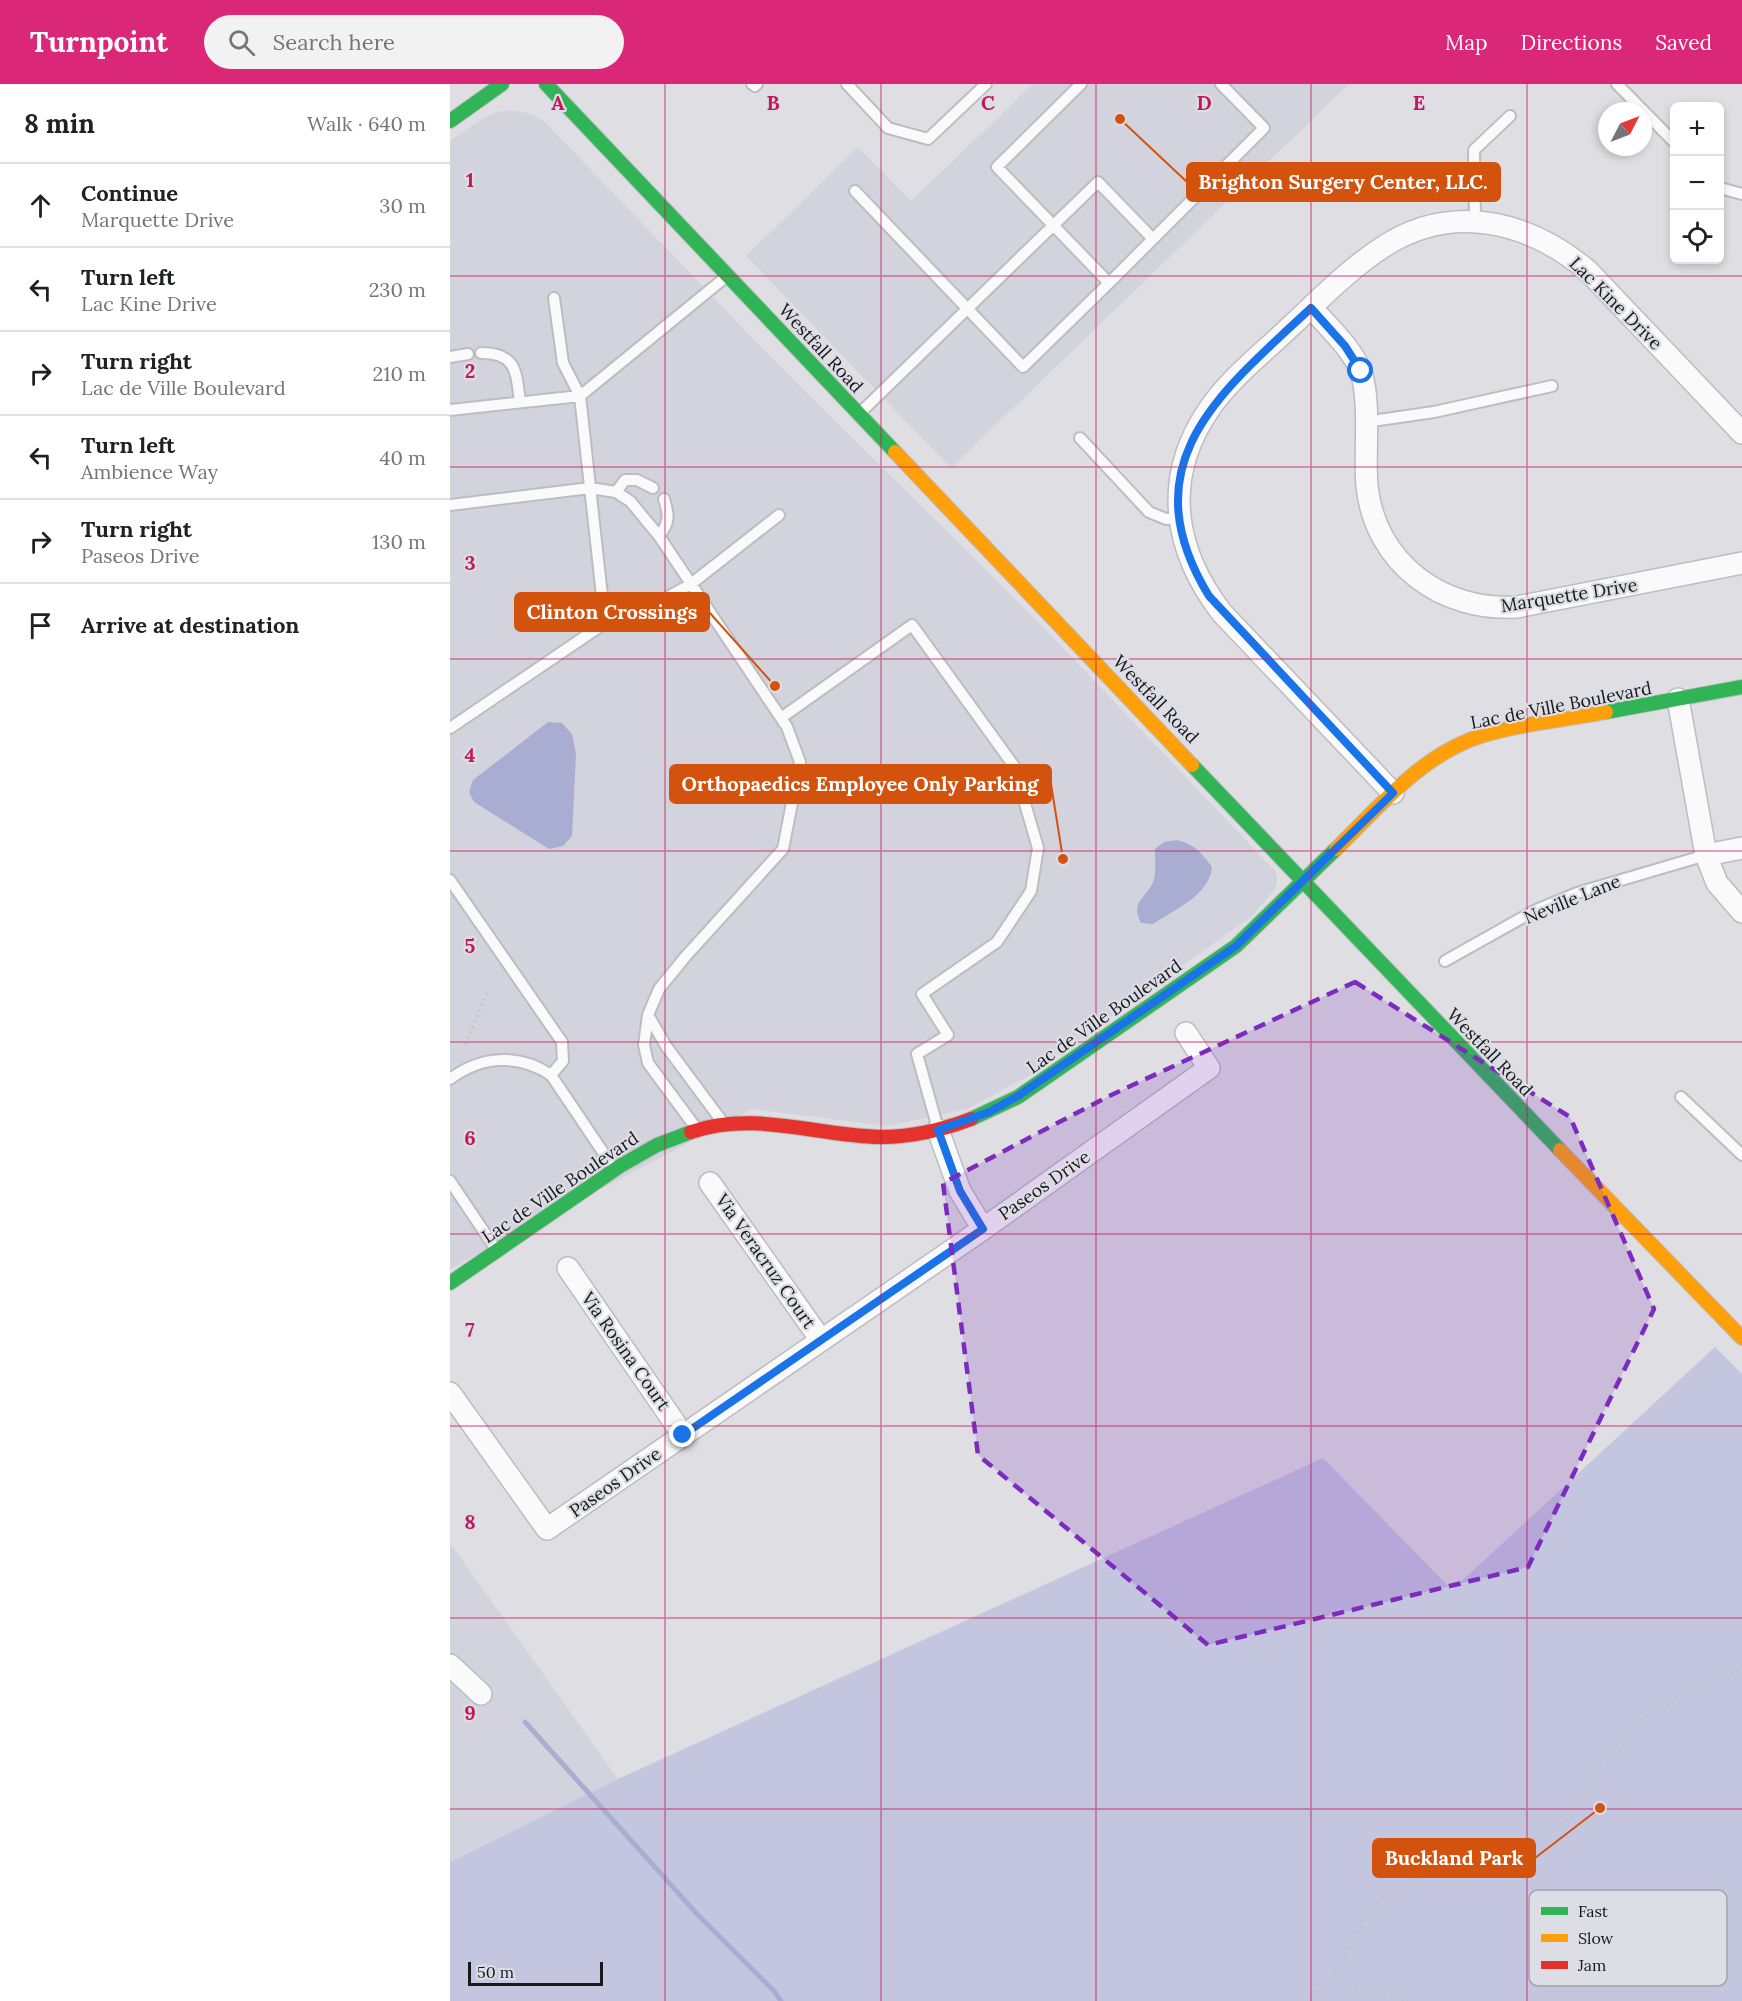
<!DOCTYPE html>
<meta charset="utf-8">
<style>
body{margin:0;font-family:Lora,serif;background:#f2f2f2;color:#202124}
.controls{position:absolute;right:18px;top:18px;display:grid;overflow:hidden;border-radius:9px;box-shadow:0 3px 9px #0003}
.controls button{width:54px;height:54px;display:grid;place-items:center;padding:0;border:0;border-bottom:2px solid #e0e0e0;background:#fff;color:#202124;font:30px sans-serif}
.compass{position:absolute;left:1148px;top:18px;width:54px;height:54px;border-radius:50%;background:#fff;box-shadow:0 3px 9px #0003;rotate:48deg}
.scale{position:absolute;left:18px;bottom:15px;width:135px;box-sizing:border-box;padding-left:6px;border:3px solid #19191c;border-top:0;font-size:16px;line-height:21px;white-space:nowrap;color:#19191c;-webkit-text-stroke:4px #dddee5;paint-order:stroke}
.stop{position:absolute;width:18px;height:18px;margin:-14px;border:4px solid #1a73e8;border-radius:50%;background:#fff}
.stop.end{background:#1a73e8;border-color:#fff;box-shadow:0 2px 6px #0008}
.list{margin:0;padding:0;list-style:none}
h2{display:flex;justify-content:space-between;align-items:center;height:78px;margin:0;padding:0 24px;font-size:26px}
h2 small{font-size:20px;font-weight:400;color:#757577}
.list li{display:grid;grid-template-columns:39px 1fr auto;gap:18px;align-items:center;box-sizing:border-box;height:84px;padding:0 24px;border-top:2px solid #e0e0e0}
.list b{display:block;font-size:22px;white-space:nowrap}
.list p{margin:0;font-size:20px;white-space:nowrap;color:#757577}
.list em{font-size:20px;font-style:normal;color:#757577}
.icon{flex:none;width:33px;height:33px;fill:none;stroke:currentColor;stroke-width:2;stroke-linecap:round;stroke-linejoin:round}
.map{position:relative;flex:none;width:1292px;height:1917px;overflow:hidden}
header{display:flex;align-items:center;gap:36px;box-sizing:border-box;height:84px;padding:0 30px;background:#db2777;color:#fff}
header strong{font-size:28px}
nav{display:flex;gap:33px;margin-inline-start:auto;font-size:21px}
.search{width:420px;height:54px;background:#f2f2f2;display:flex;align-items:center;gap:15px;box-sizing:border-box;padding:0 21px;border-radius:33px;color:#757577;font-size:22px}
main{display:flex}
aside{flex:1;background:#fff}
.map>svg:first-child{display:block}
</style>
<header>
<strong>Turnpoint</strong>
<div class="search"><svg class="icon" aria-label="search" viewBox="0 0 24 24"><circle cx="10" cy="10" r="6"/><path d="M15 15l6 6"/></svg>Search here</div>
<nav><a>Map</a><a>Directions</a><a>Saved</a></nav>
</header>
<main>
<aside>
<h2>8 min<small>Walk · 640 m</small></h2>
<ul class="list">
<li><svg class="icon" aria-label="ahead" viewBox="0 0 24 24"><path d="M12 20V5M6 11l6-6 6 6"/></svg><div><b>Continue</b><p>Marquette Drive</p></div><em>30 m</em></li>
<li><svg class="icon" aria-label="left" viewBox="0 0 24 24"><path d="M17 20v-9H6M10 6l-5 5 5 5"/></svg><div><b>Turn left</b><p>Lac Kine Drive</p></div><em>230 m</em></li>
<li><svg class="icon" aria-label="right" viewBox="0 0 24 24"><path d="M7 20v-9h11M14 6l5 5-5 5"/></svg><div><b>Turn right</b><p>Lac de Ville Boulevard</p></div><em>210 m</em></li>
<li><svg class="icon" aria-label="left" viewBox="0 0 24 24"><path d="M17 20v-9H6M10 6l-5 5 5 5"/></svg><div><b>Turn left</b><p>Ambience Way</p></div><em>40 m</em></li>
<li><svg class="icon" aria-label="right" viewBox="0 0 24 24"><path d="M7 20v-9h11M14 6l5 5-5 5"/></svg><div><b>Turn right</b><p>Paseos Drive</p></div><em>130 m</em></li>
<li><svg class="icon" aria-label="arrive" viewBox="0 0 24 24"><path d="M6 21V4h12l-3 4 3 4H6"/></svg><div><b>Arrive at destination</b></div></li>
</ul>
</aside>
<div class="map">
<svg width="1292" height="1917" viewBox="0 0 1292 1917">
<rect width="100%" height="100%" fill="#dfdfe3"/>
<path fill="#d2d3dd" d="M583 0H899L501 384 296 172 408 63 461 117Z
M61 26 82 30 95 38 310 262 597 547 826 788 827 795 826 804 802 832 577 993 517 1025 437 1042 302 1025 0 1185V57L33 34 47 28Z
M0 1459 168 1695 0 1778Z"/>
<path fill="#c4c6df" d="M1265 1263 1292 1290V1917H0V1778L168 1695 873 1374 1002 1506Z"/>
<path fill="#a9add2" d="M98 638 112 639 122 650 126 670 122 752 113 762 99 765 24 718 19 708 23 696Z
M727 756C744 760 752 769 762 783 759 812 725 825 703 840L691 839C679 815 699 814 704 795 706 786 705 775 705 765L714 758Z"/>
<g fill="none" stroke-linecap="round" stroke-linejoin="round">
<path stroke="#a9add2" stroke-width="5" d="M75 1638 247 1830 324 1907 331 1917"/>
<defs>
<path id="lane" d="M302 0 305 2 307 0
M397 0 438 44 478 55 536 0
M631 0 547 83 659 199 814 44 771 0
M1167 0 1224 58
M1270 104 1292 110
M405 107 573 283 659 199
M1025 139 1024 66 1060 32
M31 269C67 269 66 288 70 318
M0 273 18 270
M0 326 130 312 113 279 104 214
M411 328 648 98 703 155
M915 338 984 328 1102 302
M630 354 699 428 716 435 729 434
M166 408 175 396H187L203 404
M0 421 140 404 166 408 180 417 209 452 337 643 350 678 333 765 236 872 209 905 198 931 194 961 198 979 246 1044
M209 452C220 438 219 431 214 415
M155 539 130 312 277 192
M331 634 462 541 564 682 588 764 581 807 547 858 472 910 498 951 467 970 488 1045
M0 644 155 539 189 520 214 515 241 500 329 431
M0 796 112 958 113 977 101 991
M995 877 1086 826 1127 809 1256 771
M198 931 216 962 271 1036
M0 995C31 972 68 969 101 991L163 1083
M1231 1013 1292 1071
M0 1097 45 1164"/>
<path id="street" d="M861 223C878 243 902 264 911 288 921 319 914 369 917 402 925 479 992 528 1067 523L1292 479
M1228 615 1256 771 1267 799 1292 828
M943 709 772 529C724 467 712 395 758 327 779 295 812 270 840 243 869 216 899 185 933 163 1002 118 1079 137 1138 187L1292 349
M1256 771 1292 764
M488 1046 510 1107 533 1145
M260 1099 371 1256
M118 1184 233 1351
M0 1309 97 1445 533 1145 759 984 736 949
M0 1581 31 1610"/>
<path id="fast" d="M96 0 445 368
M0 37 52 0
M1156 628 1292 603
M742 681 1110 1066
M521 1035 568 1013 786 862 886 765
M0 1199 170 1082 207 1061 241 1048"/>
<path id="slow" d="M445 368 742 681
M886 765C930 722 973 669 1034 651 1073 639 1116 636 1156 628
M1110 1066 1292 1254"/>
<path id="jam" d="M241 1048C305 1026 366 1052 431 1053 462 1053 492 1046 521 1035"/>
</defs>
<use href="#lane" stroke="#bcbdc0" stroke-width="14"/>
<use href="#street" stroke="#bcbdc0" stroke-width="24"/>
<use href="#fast" stroke="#bcbdc0" stroke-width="16"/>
<use href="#slow" stroke="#bcbdc0" stroke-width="16"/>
<use href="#jam" stroke="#bcbdc0" stroke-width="16"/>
<path stroke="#c0c0c2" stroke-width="3" stroke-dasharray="1.5 4.5" stroke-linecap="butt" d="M15 960 39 905
M885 1890 905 1903 958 1917
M860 1917 890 1884 915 1833 943 1801 1051 1770 1106 1745 1121 1732 1151 1679 1178 1647 1198 1631 1266 1592 1292 1586"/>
<use href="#lane" stroke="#fafafb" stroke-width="10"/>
<use href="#street" stroke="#fafafb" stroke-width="21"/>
<use href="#fast" stroke="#30b455" stroke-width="14"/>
<use href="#slow" stroke="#ff9f0a" stroke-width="14"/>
<use href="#jam" stroke="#e5322d" stroke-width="14"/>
</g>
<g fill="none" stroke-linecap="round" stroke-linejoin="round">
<path stroke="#1a73e8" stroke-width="8" d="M233 1351 533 1145 510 1107 488 1046 539 1028 568 1012 786 862 943 709 759 512C678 379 771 308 861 224L895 262 911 287"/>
</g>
<path fill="#7b2cbf" fill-opacity="0.2" stroke="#7b2cbf" stroke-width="4.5" stroke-dasharray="12 8" stroke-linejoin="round" d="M905 898 1120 1033 1204 1225 1078 1483 758 1561 528 1371 493 1099 659 1012Z"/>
<path fill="none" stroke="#c2185b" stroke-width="1.5" stroke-opacity="0.55" d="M215 0V1917M431 0V1917M646 0V1917M861 0V1917M1077 0V1917M0 192H1292M0 383H1292M0 575H1292M0 767H1292M0 958H1292M0 1150H1292M0 1342H1292M0 1534H1292M0 1725H1292"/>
<g text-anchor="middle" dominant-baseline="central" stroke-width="4.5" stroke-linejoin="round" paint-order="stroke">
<g font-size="18" fill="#19191c" stroke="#dddee5">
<text transform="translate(1166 219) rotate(45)">Lac Kine Drive</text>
<text transform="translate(371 264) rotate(47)">Westfall Road</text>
<text transform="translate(1119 511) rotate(-9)">Marquette Drive</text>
<text transform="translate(706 615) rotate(46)">Westfall Road</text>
<text transform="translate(1111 621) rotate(-11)">Lac de Ville Boulevard</text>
<text transform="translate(1122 815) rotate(-22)">Neville Lane</text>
<text transform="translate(654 932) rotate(-35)">Lac de Ville Boulevard</text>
<text transform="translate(1040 968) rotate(46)">Westfall Road</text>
<text transform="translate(594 1101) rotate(-35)">Paseos Drive</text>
<text transform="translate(110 1103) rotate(-34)">Lac de Ville Boulevard</text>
<text transform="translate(316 1177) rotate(55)">Via Veracruz Court</text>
<text transform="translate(176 1267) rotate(55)">Via Rosina Court</text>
<text transform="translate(165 1398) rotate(-35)">Paseos Drive</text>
</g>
</g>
<rect x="1079" y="1806" width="198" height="96" rx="9" fill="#dddee5" stroke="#a2a3a9" stroke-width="1.5"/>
<rect x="1091" y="1823" width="27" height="8" fill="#30b455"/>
<rect x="1091" y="1850" width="27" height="8" fill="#ff9f0a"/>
<rect x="1091" y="1877" width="27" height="8" fill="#e5322d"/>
<g font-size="16" fill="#19191c">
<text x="1128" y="1833">Fast</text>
<text x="1128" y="1860">Slow</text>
<text x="1128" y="1887">Jam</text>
</g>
<g font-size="20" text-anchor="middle" font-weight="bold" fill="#c2185b" stroke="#dddee5" stroke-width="4.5" stroke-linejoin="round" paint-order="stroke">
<text x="108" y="26">A</text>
<text x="323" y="26">B</text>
<text x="538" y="26">C</text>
<text x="754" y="26">D</text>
<text x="969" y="26">E</text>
<text x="20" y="103">1</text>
<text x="20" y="294">2</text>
<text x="20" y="486">3</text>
<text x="20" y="678">4</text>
<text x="20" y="869">5</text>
<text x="20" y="1061">6</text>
<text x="20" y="1253">7</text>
<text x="20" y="1445">8</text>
<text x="20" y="1636">9</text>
</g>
<path fill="none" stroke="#d3530e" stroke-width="2" d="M670 35L737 98M325 602L259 528M613 775L601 700M1150 1724L1085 1774"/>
<g fill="#d3530e" stroke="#dddee5" stroke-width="2">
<circle cx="670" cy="35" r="6"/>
<circle cx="325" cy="602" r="6"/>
<circle cx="613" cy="775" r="6"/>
<circle cx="1150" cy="1724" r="6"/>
</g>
<g fill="#d3530e" stroke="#d3530e" stroke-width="2">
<rect x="737" y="79" width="313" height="38" rx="6"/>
<rect x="65" y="509" width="194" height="38" rx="6"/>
<rect x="220" y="681" width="381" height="38" rx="6"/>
<rect x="923" y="1755" width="162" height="38" rx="6"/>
</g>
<g font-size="20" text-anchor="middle" font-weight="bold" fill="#fff">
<text x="893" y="105">Brighton Surgery Center, LLC.</text>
<text x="162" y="535">Clinton Crossings</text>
<text x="410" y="707">Orthopaedics Employee Only Parking</text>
<text x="1004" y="1781">Buckland Park</text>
</g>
</svg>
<div class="controls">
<button>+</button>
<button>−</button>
<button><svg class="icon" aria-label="locate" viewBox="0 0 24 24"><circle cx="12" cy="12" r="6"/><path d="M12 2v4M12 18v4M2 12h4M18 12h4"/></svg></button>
</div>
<svg class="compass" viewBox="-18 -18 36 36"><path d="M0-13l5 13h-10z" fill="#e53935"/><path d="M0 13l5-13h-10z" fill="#757577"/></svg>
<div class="scale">50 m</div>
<div class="stop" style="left:911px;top:287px"></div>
<div class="stop end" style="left:233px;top:1351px"></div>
</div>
</main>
